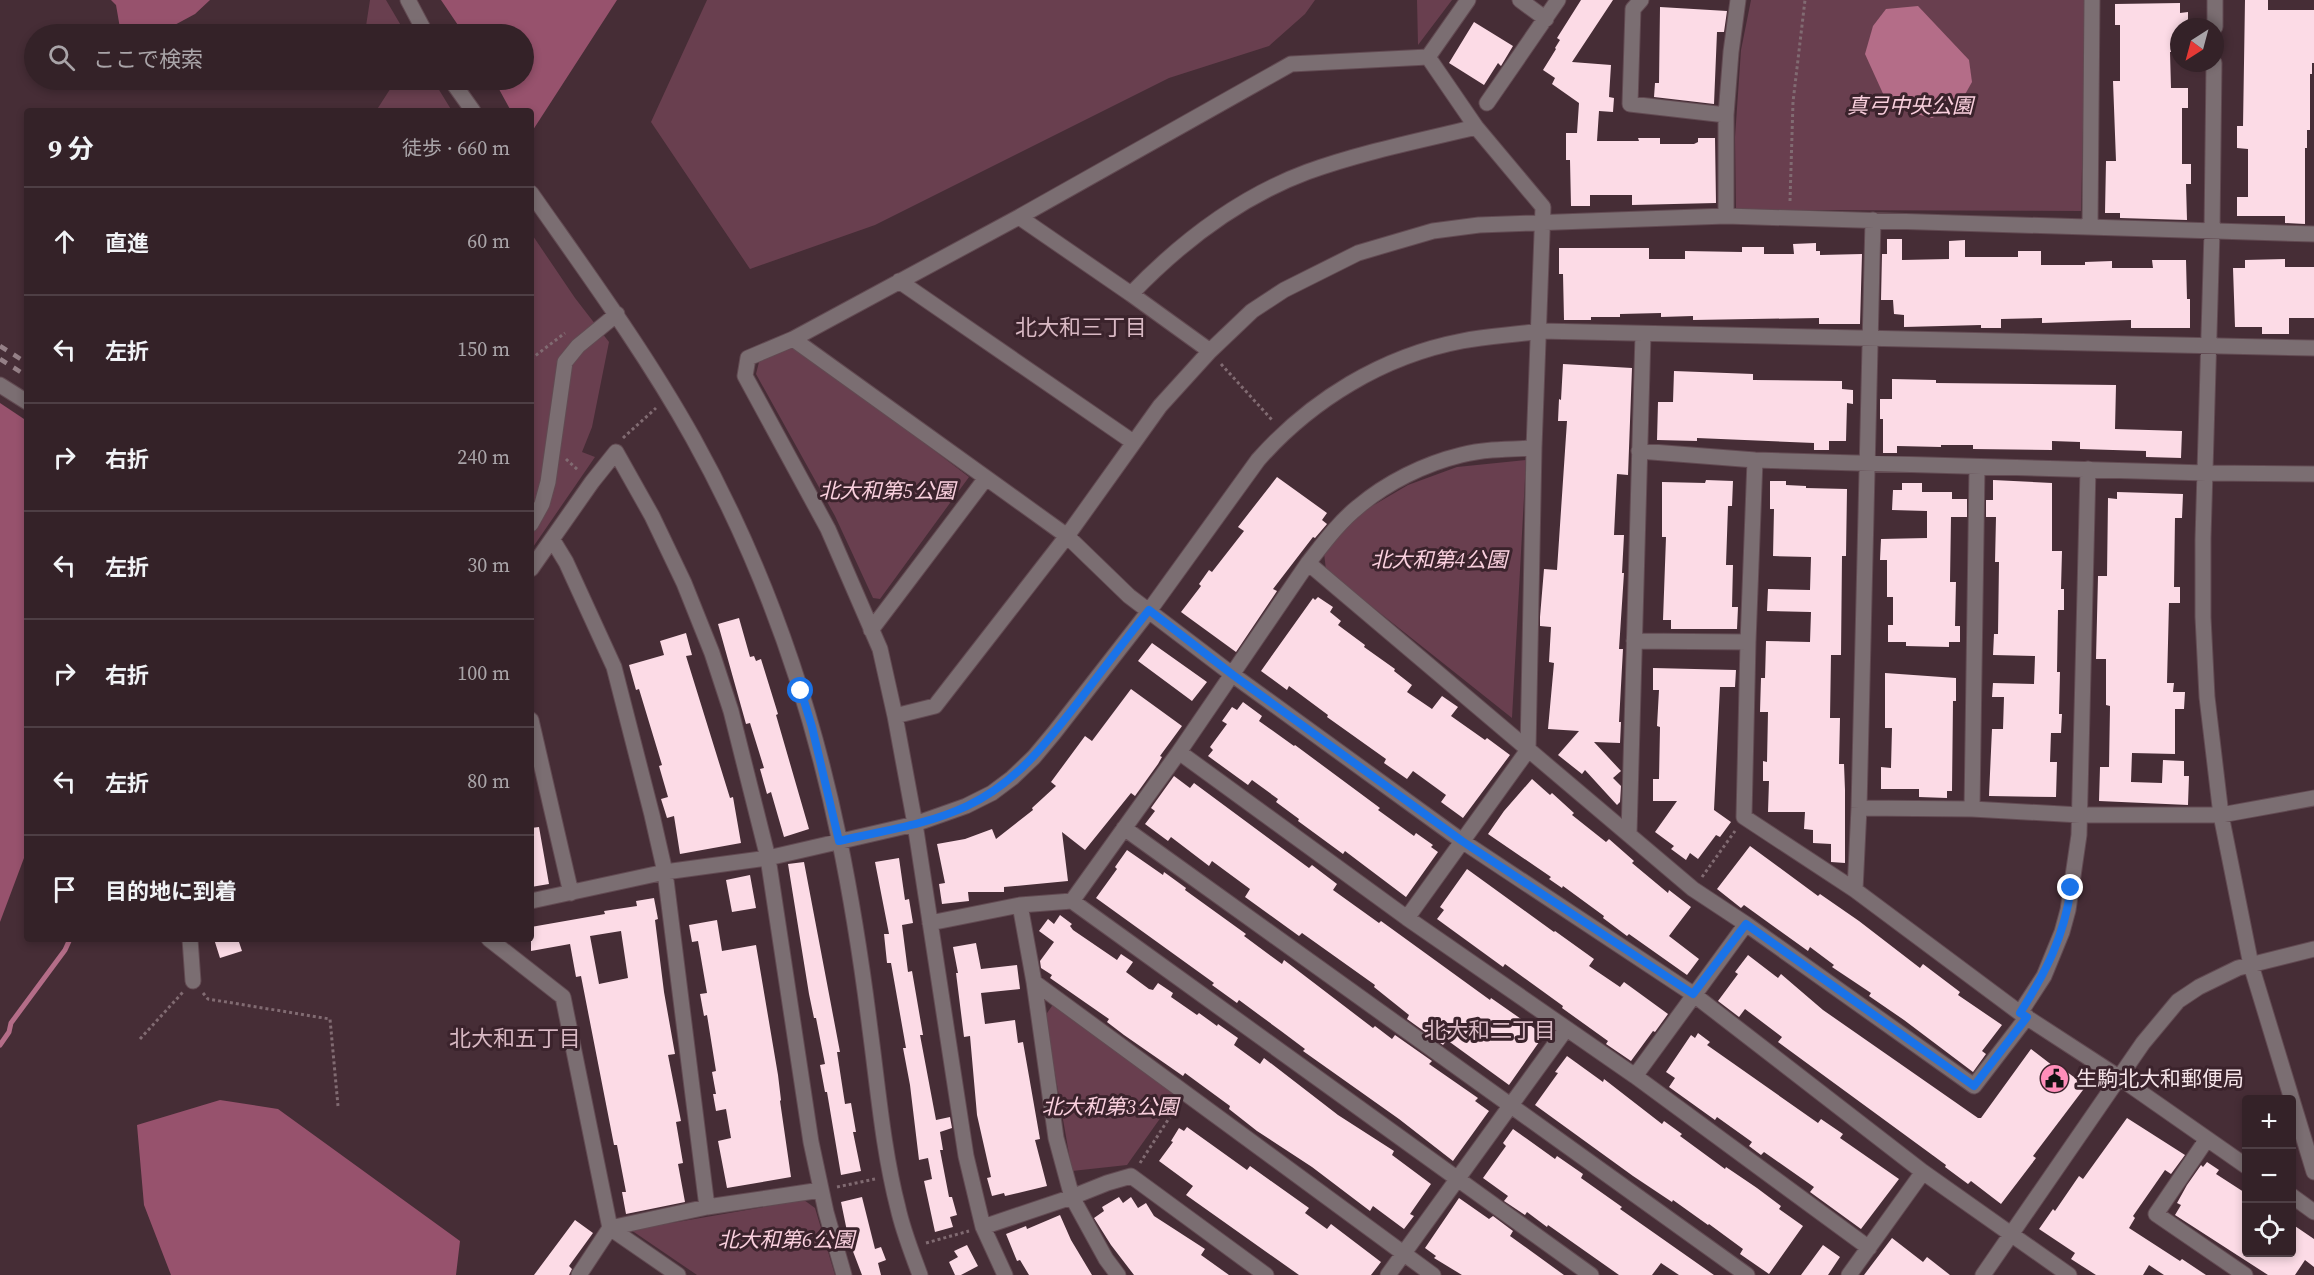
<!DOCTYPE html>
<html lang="ja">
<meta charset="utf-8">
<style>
body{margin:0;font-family:"Source Serif 4","Noto Sans JP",serif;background:#3f2f34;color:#f1f3f6}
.controls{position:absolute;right:18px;bottom:18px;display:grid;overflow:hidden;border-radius:6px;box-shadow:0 3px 9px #0003}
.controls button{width:54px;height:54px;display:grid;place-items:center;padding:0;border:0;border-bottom:2px solid #4e3f45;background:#342228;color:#f1f3f6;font:30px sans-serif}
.compass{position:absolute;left:2170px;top:18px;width:54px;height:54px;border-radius:50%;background:#342228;box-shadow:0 3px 9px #0003;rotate:216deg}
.stop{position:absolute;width:18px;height:18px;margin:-14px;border:4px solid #1a73e8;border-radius:50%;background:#fff}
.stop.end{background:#1a73e8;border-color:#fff;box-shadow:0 2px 6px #0008}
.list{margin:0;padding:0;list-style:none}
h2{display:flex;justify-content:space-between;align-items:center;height:78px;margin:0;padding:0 24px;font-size:26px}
h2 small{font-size:20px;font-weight:400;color:#a9a4a8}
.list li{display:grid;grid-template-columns:39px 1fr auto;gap:18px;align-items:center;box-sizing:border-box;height:108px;padding:0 24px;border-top:2px solid #4e3f45}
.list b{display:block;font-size:22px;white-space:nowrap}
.list em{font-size:20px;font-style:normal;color:#a9a4a8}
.icon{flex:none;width:33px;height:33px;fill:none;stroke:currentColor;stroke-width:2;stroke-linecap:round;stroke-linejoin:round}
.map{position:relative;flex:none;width:2314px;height:1275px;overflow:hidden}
.search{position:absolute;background:#342228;box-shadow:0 3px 9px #0003;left:24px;top:24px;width:510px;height:66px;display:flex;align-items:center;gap:15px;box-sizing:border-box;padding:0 21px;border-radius:33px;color:#a9a4a8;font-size:22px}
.panel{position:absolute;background:#342228;box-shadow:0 3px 9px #0003;left:24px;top:108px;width:510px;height:834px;border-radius:6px}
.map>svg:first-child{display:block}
</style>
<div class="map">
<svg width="2314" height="1275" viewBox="0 0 2314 1275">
<rect width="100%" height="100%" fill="#462d36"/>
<path fill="#693f4f" d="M370 0H386L406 34H369L366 26Z
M707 0H1315L1305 14 1269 46 1169 78 875 225 750 269 651 122Z
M1417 0H1452L1418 45Z
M1751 0H2086L2081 211 1736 210 1735 137 1741 50Z
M392 80H433L452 111H376L394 83Z
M531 233 575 298 609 342 592 427 582 452 595 457 531 550Z
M785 348 802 350 969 477 880 599 873 598 835 516 756 374 759 362Z
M1526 460 1512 718 1326 570 1324 553 1362 512 1408 485 1457 467Z
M1054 1003 1176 1096 1127 1165 1072 1171 1045 1016Z
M804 1200 815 1208 835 1275H697L631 1230Z"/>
<path fill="#97526d" d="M111 0H210L195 14 158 34H121L116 5Z
M441 0H617L531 133V111H511L494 80H524V34H464Z
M0 403 27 421V850L0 922Z
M220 1100 278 1109 460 1241 456 1275H171L144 1205 137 1125Z"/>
<path fill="#b46d88" d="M1918 6 1969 60 1972 82 1959 105 1932 118 1901 110 1885 98 1865 54 1873 26 1886 9Z"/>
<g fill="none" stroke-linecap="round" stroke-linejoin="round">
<path stroke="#b46d88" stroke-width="5" d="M0 1045 9 1032 11 1023 65 950 70 939"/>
</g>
<path fill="#fcdbe6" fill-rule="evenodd" d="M1581 0H1613L1572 62 1611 65 1609 97 1614 98 1613 112 1599 111 1597 141H1639L1638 138H1660V144H1694L1698 142V138H1715L1716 203 1632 205V195H1590V206H1571L1570 160H1566V133H1577L1579 103 1552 84 1555 78 1543 70 1556 49 1555 48 1560 40 1557 38Z
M2245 0H2268V10H2314V63H2312V74H2310V130H2307V148H2305V224L2285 223V216H2237V197H2248V149L2237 148V126H2243Z
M2180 3V13L2188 12V27H2179V52H2170L2171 88H2188V108H2182V164H2191V184H2186L2187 220 2120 218V213H2105L2106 161H2116L2113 81H2120V25H2115V4Z
M1660 7 1727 11 1724 32H1717L1714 104 1654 97 1655 83H1659Z
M1474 22 1513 46 1501 66 1498 63 1484 85 1449 63Z
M1887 239H1902V260L1949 259V241L1965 240V257H2018V251H2041V265H2085V262L2112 261V268H2153L2152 260H2186L2187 299H2190V328H2131V320L2042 323V318L2001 319V328H1981V325L1904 327V315L1894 314 1893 300H1881L1882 254H1887Z
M1816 243V251H1820V255L1862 254 1860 324H1819V318L1693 320V316L1661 317V313L1620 314V317H1591V320H1564L1563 274H1559V248H1649V259H1685V251L1742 252V247H1764V254H1794L1793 244Z
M2285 259V267H2314V318H2289V334H2262V327H2235L2233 268H2245V260Z
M1563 364 1632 368 1628 475 1617 474 1614 535H1624L1622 573H1624L1619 649H1623L1619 722H1621L1620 743 1594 742 1621 771 1613 778 1621 786 1620 802 1617 805 1585 770 1582 774 1558 755 1579 731 1548 729 1554 663 1549 662 1551 627 1540 626V617L1544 569 1557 570 1567 421H1558L1559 399 1561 400Z
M1674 371 1753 374V380L1842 381V389L1853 390V404L1847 403 1846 441H1829V450H1814V443L1697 438V441L1657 440 1658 402H1673Z
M1892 379 1936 380V383L2116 385 2115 429 2182 431 2181 458 2146 457V451L2080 449V442L2052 441V450L1973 449V445H1941V447L1897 446V453H1883V419H1880V399H1892Z
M1277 477 1327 513 1322 520 1327 524 1315 538 1313 537 1273 589 1277 591 1236 652 1181 612 1201 586 1199 584 1209 570 1212 572 1244 531 1238 527Z
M1706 480 1733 481 1732 506H1728L1726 565H1733L1732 607H1738L1737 629H1671V620H1663L1666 537H1662V482L1705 483Z
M1993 480 2052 483V551H2062L2061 589H2064V610H2058L2057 672H2060L2059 714H2062L2061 733H2051L2050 762H2057L2056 797 1989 796 1992 729H2003L2004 697H1992L1993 683 2034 684 2035 656 1993 655 1994 634H1998L1999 562H1995L1996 517H1986V500H1993Z
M1770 481H1786V485L1806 486V488L1847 489 1846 556H1842L1841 655H1831L1830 718H1840L1839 764H1844L1845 790V863L1831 862V844L1813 843V830L1804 829 1805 812H1768L1769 781H1763V761L1767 762 1768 712H1760L1761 678H1765L1766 641 1810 642 1811 612 1767 611 1768 589 1810 590 1811 557 1773 556 1774 509H1770Z
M1902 483H1922V492H1952V499H1967V517H1951L1950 582H1956L1955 626H1960V642H1949V647L1906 646V642H1888V625H1893V597H1887V560H1880L1881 539 1927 538V511L1892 510 1893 490H1902Z
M2117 492 2183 494 2182 518H2175L2174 587H2180V603H2169L2167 683H2174L2173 692H2185L2184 709H2175V754L2132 753 2131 782 2162 783 2163 760 2184 761V776H2189L2188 805 2099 801 2100 767H2109L2110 706 2106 705V659H2096L2098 576H2107L2108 498 2117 499Z
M1318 597 1333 607 1330 612 1341 621 1338 625 1365 645 1364 647 1395 669 1394 671 1412 685 1407 692 1432 709 1442 696 1458 707 1451 716 1485 740 1487 738 1510 755 1463 818 1441 802 1446 795 1413 771 1407 779 1384 763 1386 759 1327 717 1328 715 1289 686 1287 690 1261 671 1313 598 1315 600Z
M739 618 750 657 754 656 756 661 761 659 778 714 776 715 809 829 784 837 771 792 767 794 760 769 764 768 750 723 746 724 718 624Z
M686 633 692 655 686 656 730 798 733 797 741 843 680 854 674 816 667 818 661 799 668 797 659 766 662 765 639 689 636 690 629 665 664 655 660 641Z
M1152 643 1207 682 1192 701 1138 661Z
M1653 668 1736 670 1735 687H1720L1714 810 1731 822 1720 837 1716 835 1698 859 1690 853 1686 860 1671 849 1674 846 1655 832 1677 801H1653V779H1659L1660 727 1657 726 1659 690H1653Z
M1885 673 1956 678V701H1953L1952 791H1947V798L1919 797V789H1881V767L1891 768 1892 728H1885Z
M1131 689 1182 726 1160 756 1162 757 1158 764 1135 796 1131 793 1085 850 1062 832 1068 881 1004 887V892H968L969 901 942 904 939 884 945 883 937 844 965 839 992 829 996 839 1033 810 1032 808 1056 786 1051 782 1085 736 1092 741Z
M1243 702 1262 716 1259 721 1294 746 1295 745 1380 808 1378 810 1414 836 1416 833 1433 845 1431 847 1438 852 1406 897 1345 851 1343 854 1298 821 1299 819 1276 802 1278 799 1252 780 1248 785 1208 756 1213 750 1210 747 1227 724 1222 721 1232 707 1237 710Z
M1174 776 1190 788 1194 783 1309 868 1312 865 1337 884 1333 890 1379 923 1381 921 1490 1000 1491 998 1544 1035 1509 1085 1447 1040 1443 1045 1407 1019 1409 1015 1374 987 1375 985 1302 933 1299 936 1245 897 1250 889 1212 861 1209 866 1171 837 1168 841 1145 824 1155 811 1151 808Z
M1532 779 1550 795 1552 793 1574 813 1572 815 1606 842 1609 839 1634 861 1632 863 1668 893 1669 890 1691 907 1669 936 1699 959 1687 975 1629 934 1627 936 1603 918 1604 916 1563 886 1562 888 1549 879 1551 877 1488 834 1504 811Z
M539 827 549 884 531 887V828Z
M1750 846 1818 896 1820 894 1859 921 1920 968 1923 964 1960 992 1958 995 2002 1025 1982 1051 1986 1054 1973 1072 1904 1020 1869 996 1871 993 1832 967 1834 965 1810 947 1808 951 1744 905 1741 908 1717 889Z
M1127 850 1163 875 1164 872 1186 888 1185 890 1246 934 1244 936 1282 964 1284 960 1373 1028 1375 1026 1392 1039 1395 1035 1432 1061 1429 1064 1478 1098 1475 1101 1489 1111 1453 1161 1399 1119 1303 1051 1305 1049 1281 1031 1239 1000 1237 1003 1212 985 1214 983 1189 965 1096 898 1117 869 1115 867Z
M899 858 905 900 909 899 913 923 902 925 908 972 912 971 923 1035H920L936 1120 950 1117 952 1128 940 1132 943 1150H940L949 1197H952L957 1215 950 1217 953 1227 935 1232 924 1181 932 1179 928 1158 919 1160 910 1085 903 1048H906L891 963H887L884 934H889L875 862Z
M804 862 840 1052H837L845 1104 851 1103 856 1132H853L861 1171 841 1175 827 1092H825L820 1065 825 1064 816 1018H814L809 994 788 864Z
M1467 869 1554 932 1555 931 1594 959 1589 966 1620 987 1624 982 1668 1014 1655 1032 1653 1031 1631 1061 1606 1044 1608 1041 1562 1008 1563 1006 1505 964 1503 967 1437 919 1444 910 1440 907Z
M750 875 756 908 732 912 726 880Z
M654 898 658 919 655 920 664 992 675 1054 668 1055 681 1121 676 1122 683 1163 678 1164 685 1202 626 1214 622 1192H626L617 1145H614L581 976 576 977 570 944 531 951V927L605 914 604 911 637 906 636 901ZM621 931 628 978 599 984 590 936Z
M1060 915 1072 924 1070 926 1073 930 1117 960 1121 954 1133 962 1126 972 1149 989 1153 990 1158 983 1173 993 1171 997 1197 1015 1199 1013 1217 1026 1218 1024 1238 1038 1234 1045 1260 1064 1264 1058 1338 1115 1394 1151 1392 1155 1431 1184 1410 1214 1414 1216 1404 1229 1373 1206 1370 1211 1312 1167 1257 1131 1229 1109 1230 1106 1185 1073 1183 1076 1124 1035 1107 1022 1109 1019 1050 978 1052 975 1041 968 1040 961 1054 942 1039 931 1048 919 1054 924Z
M717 920 722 951 756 945 778 1075 781 1100 780 1101 791 1177 727 1188 718 1141 731 1138 726 1109 716 1111 713 1094H716L712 1072 716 1071 707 1015 704 1016 700 994 707 993 698 941 692 942 689 925Z
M214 939H238L242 951 220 958Z
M976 943 981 969 1017 965 1020 989 981 993 985 1024 1015 1020 1018 1043 1023 1042 1040 1139 1035 1140 1047 1186 1005 1196 1004 1193 992 1196 987 1178 991 1177 977 1115 970 1036 964 1037 956 973H958L953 947Z
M1748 955 1778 978 1781 974 1823 1010 1978 1118H1981L2031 1049 2057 1069 2059 1066 2086 1086 2033 1156 2036 1158 2001 1204 1971 1181 1968 1184 1945 1167 1946 1165 1778 1042 1782 1037 1745 1009 1739 1017 1718 1001 1738 974 1735 972Z
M1698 1033 1710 1042 1707 1045 1818 1123 1821 1119 1843 1134 1840 1138 1899 1179 1861 1229 1810 1192 1814 1187 1764 1152 1761 1155 1749 1146 1752 1142 1717 1117 1715 1120 1669 1087 1675 1078 1666 1072 1691 1035 1695 1038Z
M1567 1056 1603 1082 1604 1079 1662 1124 1664 1121 1682 1134 1680 1136 1725 1169 1726 1167 1757 1188 1781 1206 1779 1209 1803 1226 1769 1274 1740 1254 1743 1249 1709 1224 1708 1225 1673 1200 1672 1202 1633 1176 1535 1105 1558 1073 1555 1072Z
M2127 1118 2185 1155 2171 1174 2165 1170 2133 1216 2135 1218 2129 1228 2180 1261 2182 1259 2206 1275H2164L2149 1265 2143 1275H2096L2071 1259 2075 1253 2039 1229 2053 1209 2055 1211 2079 1176 2083 1179Z
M1187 1127 1247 1170 1250 1166 1309 1208 1305 1213 1327 1229 1331 1224 1381 1262 1371 1275H1299L1186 1195 1193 1186 1159 1161 1173 1142 1171 1141 1179 1128 1184 1131Z
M1513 1129 1555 1159 1557 1156 1583 1174 1581 1178 1622 1207 1620 1209 1714 1275H1679L1661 1263 1652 1275H1619L1548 1225 1547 1227 1527 1212 1525 1215 1504 1201 1508 1196 1483 1178 1506 1146 1503 1143Z
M2207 1162 2219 1170 2216 1174 2247 1194V1252H2292V1224L2314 1239V1267L2305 1260 2295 1275H2268L2175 1215 2181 1205 2177 1203 2187 1185 2201 1165 2203 1167Z
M862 1197 875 1249 881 1247 886 1260 878 1263 881 1275H862L849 1241 841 1202Z
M1119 1197 1123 1203 1131 1197 1138 1208 1146 1203 1154 1216 1205 1249 1201 1255 1229 1275H1134L1111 1245 1094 1218 1104 1211 1102 1207Z
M1459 1198 1489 1219 1493 1216 1513 1231 1510 1236 1564 1275H1462L1434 1258 1436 1256 1425 1248Z
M1060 1215 1071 1240 1092 1275H1029L1020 1260 1017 1261 1006 1234 1026 1226 1027 1229Z
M575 1220 593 1233 569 1266 572 1269 569 1275H534Z
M1892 1238 1923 1262 1927 1257 1950 1275H1864Z
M967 1245 978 1266 961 1275H955L949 1262 958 1257 954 1251Z
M1823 1245 1840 1257 1828 1275H1801Z"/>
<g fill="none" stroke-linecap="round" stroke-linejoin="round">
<defs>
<path id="minor" d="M408 0 426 34
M1520 0 1546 19
M1641 0 1633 9 1630 104 1726 115
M2215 27V0
M1428 57 1468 0
M2214 63 2212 231 2203 539V617L2207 697 2221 815 2251 965 2314 1172
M451 80 473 111
M1487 103 1558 0
M531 193C587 273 645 352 693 438 762 562 810 699 839 838 852 901 862 965 870 1029 878 1088 883 1150 898 1208 903 1231 912 1253 920 1275
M1726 216V115L1731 52 1738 0
M1019 217 1131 294 1210 351
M2090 227 2092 0
M899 281 1133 442
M1131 294C1180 243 1240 197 1307 172 1362 152 1419 141 1476 127
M793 339 1067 536 1129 596 1233 675 1462 841 1693 994 1923 1172 2069 1275
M0 385 27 402
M1639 451 1755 460 2206 473 2314 474
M1755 460 1748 642 1744 817 1855 890 2020 1013 2120 1078 2246 1166
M531 524 542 504 548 482 565 362 578 346 617 314
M552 539 566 562 614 667 652 815 665 872 707 1207
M1308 563 1693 889 1746 924
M531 569 592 482 616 452 652 516 684 583 712 653 731 711 768 858 811 1142 826 1212 844 1275
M871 630 986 478
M1634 641 1748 642
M895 716 935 706 1067 536 1160 406 1210 351 1252 311 1284 290 1358 253 1433 231 1479 225 1726 216 2314 234
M531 720 571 893
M1179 752 1407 918 1635 1076 1869 1248
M1859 808 1972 809 2080 815H2221L2314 798
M1972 809 1977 467
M1124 828 1747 1275
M1629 834 1643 334
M1855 890 1859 808 1873 220
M531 901 665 872 768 858 915 824 966 806 992 793 1012 778 1034 757 1054 733 1149 611 1258 460C1311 400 1383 356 1462 341 1488 336 1514 335 1540 331L2314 348
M1072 901 1591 1275
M1020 905 1034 982 1056 1138 1072 1197 1106 1259 1118 1275
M930 923 1020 905 1072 901 1179 752 1308 563C1323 544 1339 522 1358 507 1386 483 1424 464 1461 455 1485 449 1510 449 1534 448
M190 939 193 981
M489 939 563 997 610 1228 579 1275
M1034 982 1433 1275
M2020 1013 2044 976 2062 932 2068 910 2079 835 2088 469
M1635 1076 1746 924 1974 1086 2027 1017
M2207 1139 2156 1214 2245 1275
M2292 1196 2314 1212
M983 1227 1072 1197 1107 1183 1131 1176 1266 1275
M610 1228 707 1207 821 1190
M610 1228 678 1275
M1005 1275 983 1227 966 1156 915 824 895 716 880 649 828 529 745 376 748 358 793 339 1019 217 1291 64 1428 57 1476 127 1543 207 1534 448 1528 750 1407 918
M1388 1275 1566 1029
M1849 1275 1923 1172
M1983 1275 2143 1043 2178 1001 2199 987 2238 968 2314 949"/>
</defs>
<use href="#minor" stroke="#624a52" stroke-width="17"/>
<path stroke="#816b72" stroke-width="3" stroke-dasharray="3 3" stroke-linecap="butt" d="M1790 201 1793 102 1805 0
M531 359 565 333
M1221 364 1273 421
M623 438 656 408
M566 459 579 471
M1702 877 1735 831
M203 993 208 999 330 1019 338 1106
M140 1039 183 992
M1140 1163 1177 1106
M837 1187 875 1179
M926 1243 969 1231"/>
<use href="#minor" stroke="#7b6e72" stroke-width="15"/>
<path stroke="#958087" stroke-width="4.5" stroke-dasharray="8 8" stroke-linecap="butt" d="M0 346 27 363
M0 359 27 376"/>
</g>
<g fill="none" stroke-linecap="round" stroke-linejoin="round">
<path stroke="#1a73e8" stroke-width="8" d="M801 691 812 727 839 841C882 831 927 825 967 806 1017 783 1049 740 1082 697 1104 668 1126 639 1149 610L1233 675 1462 841 1693 994 1746 924 1974 1086 2027 1017 2020 1013C2046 972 2064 937 2071 888"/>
</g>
<defs>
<symbol id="civic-disc" viewBox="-11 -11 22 22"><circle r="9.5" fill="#ff8eba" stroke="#3b232c"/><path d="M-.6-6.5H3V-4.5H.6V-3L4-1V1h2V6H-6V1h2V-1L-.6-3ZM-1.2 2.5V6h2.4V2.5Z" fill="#111"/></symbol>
</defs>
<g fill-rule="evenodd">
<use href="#civic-disc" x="2038" y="1062" width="33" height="33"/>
</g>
<g text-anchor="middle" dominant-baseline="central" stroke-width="6" stroke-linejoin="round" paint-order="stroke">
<g font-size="21" font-style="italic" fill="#fad0de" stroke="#3b232c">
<text x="1910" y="105">真弓中央公園</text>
<text x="887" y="490">北大和第5公園</text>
<text x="1439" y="559">北大和第4公園</text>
<text x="1110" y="1106">北大和第3公園</text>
<text x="786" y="1239">北大和第6公園</text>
</g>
<g font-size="21" fill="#f4e3e8" stroke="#3b232c" text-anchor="start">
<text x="2076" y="1078">生駒北大和郵便局</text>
</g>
<g font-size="22" fill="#d8b8c3" stroke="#3b232c">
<text x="1081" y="327">北大和三丁目</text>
<text x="1490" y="1030">北大和二丁目</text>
<text x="515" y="1038">北大和五丁目</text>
</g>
</g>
</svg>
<div class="controls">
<button>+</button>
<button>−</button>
<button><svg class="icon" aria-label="locate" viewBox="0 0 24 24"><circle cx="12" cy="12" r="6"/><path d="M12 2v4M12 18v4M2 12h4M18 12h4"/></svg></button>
</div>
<svg class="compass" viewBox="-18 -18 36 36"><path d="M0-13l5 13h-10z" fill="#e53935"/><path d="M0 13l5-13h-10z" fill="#a9a4a8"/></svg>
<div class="stop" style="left:801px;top:691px"></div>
<div class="stop end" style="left:2071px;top:888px"></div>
<div class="search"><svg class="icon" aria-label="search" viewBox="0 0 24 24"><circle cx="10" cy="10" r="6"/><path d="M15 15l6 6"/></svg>ここで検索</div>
<section class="panel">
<h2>9 分<small>徒歩 · 660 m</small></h2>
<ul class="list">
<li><svg class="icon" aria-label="ahead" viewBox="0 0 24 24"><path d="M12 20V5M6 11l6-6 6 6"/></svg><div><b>直進</b></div><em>60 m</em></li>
<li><svg class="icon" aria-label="left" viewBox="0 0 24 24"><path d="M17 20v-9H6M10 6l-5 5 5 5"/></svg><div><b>左折</b></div><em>150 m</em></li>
<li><svg class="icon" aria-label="right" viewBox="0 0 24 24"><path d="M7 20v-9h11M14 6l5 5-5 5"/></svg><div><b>右折</b></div><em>240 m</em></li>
<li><svg class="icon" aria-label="left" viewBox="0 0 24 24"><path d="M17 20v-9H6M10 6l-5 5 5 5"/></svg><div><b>左折</b></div><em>30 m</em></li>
<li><svg class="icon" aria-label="right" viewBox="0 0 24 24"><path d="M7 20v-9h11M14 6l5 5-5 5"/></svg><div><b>右折</b></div><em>100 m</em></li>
<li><svg class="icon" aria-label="left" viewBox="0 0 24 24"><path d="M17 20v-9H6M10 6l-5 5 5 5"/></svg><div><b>左折</b></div><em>80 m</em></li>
<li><svg class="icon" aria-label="arrive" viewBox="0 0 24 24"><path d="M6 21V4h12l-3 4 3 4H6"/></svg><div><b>目的地に到着</b></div></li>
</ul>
</section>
</div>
